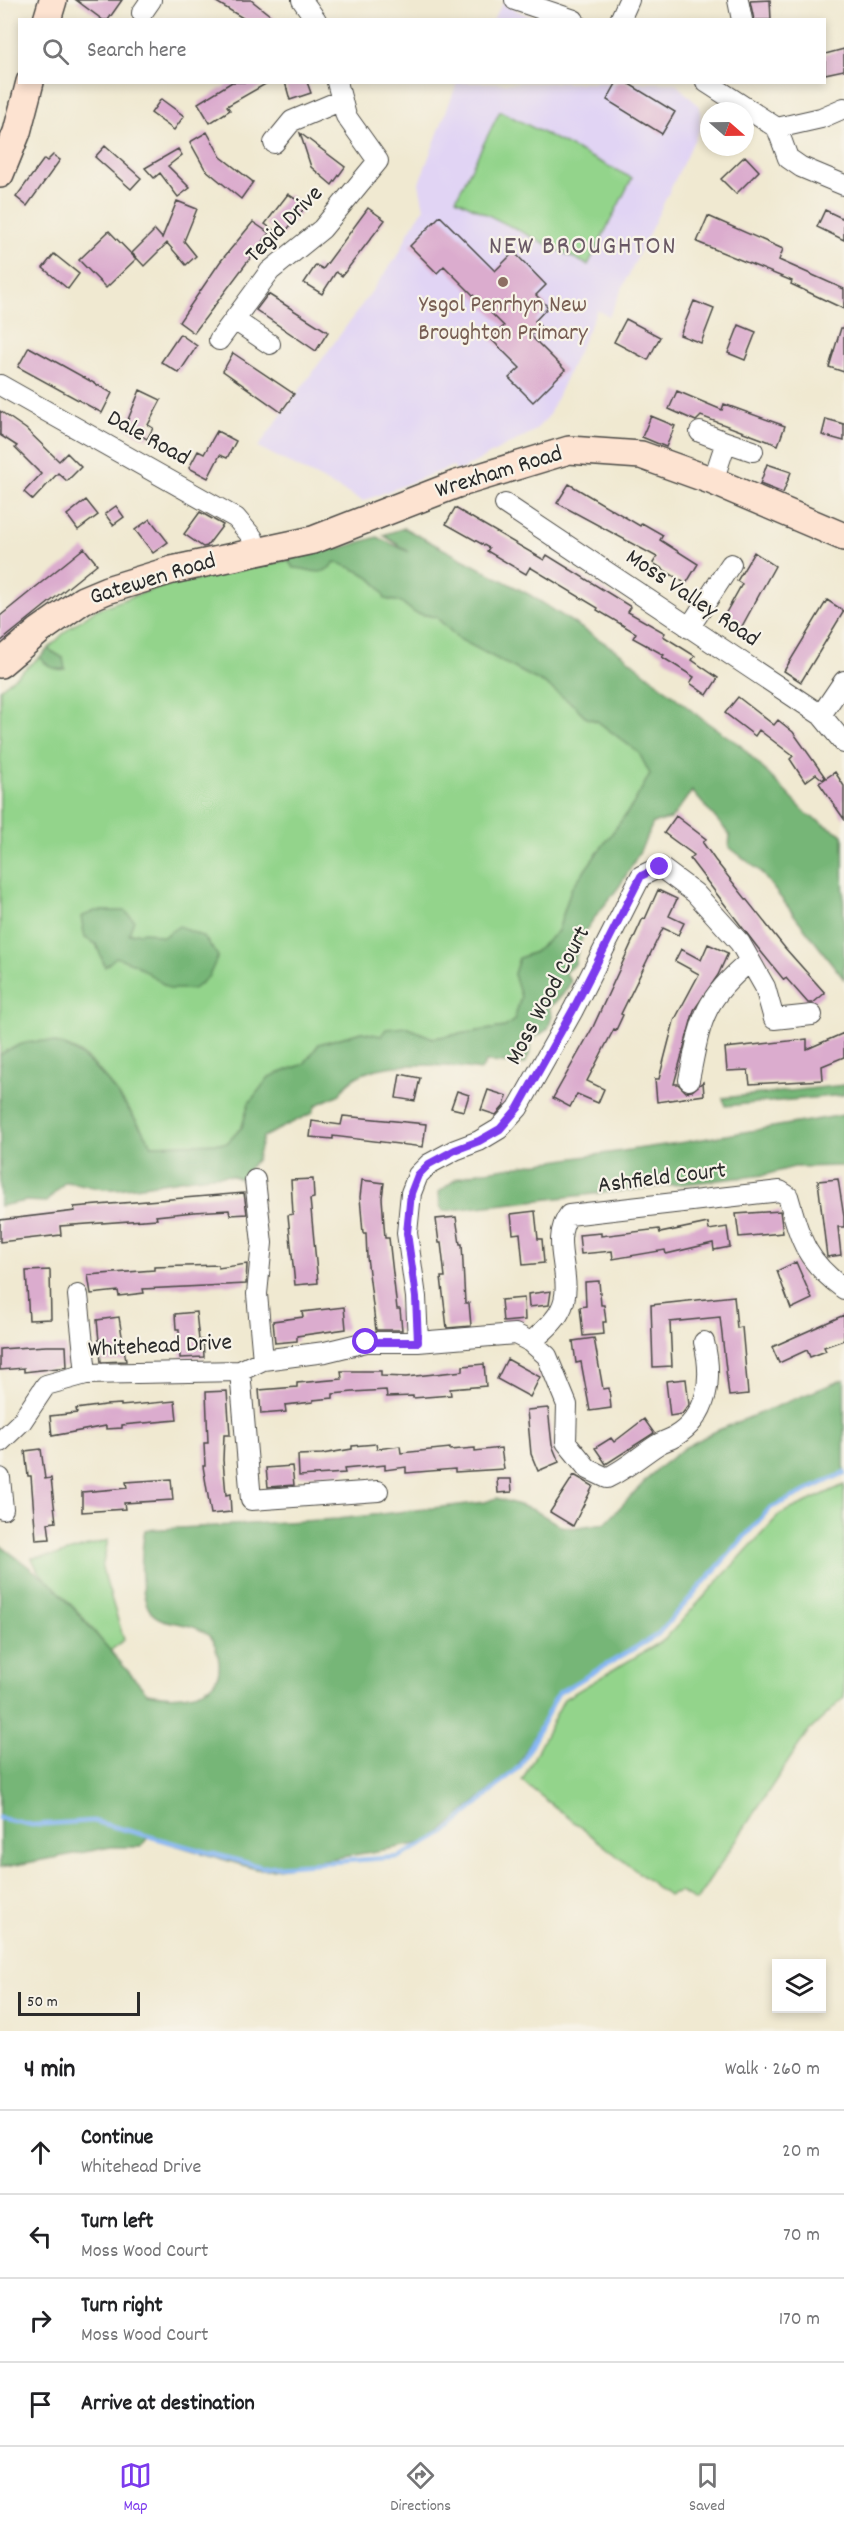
<!DOCTYPE html>
<meta charset="utf-8">
<style>
body{margin:0;font-family:Dekko,sans-serif;background:#f6f6f6;color:#202124}
.controls{position:absolute;right:18px;bottom:18px;display:grid;overflow:hidden;border-radius:0px;box-shadow:0 3px 9px #0003}
.controls button{width:54px;height:54px;display:grid;place-items:center;padding:0;border:0;border-bottom:2px solid #e0e0e0;background:#fff;color:#202124;font:30px sans-serif}
.compass{position:absolute;left:700px;top:102px;width:54px;height:54px;border-radius:50%;background:#fff;box-shadow:0 3px 9px #0003;rotate:110deg}
.scale{position:absolute;left:18px;bottom:15px;width:122px;box-sizing:border-box;padding-left:6px;border:3px solid #2b2b2b;border-top:0;font-size:16px;line-height:21px;white-space:nowrap;color:#2b2b2b;-webkit-text-stroke:4px #f7f3e8;paint-order:stroke}
.stop{position:absolute;width:18px;height:18px;margin:-14px;border:4px solid #7c3aed;border-radius:50%;background:#fff}
.stop.end{background:#7c3aed;border-color:#fff;box-shadow:0 2px 6px #0008}
.list{margin:0;padding:0;list-style:none}
h2{display:flex;justify-content:space-between;align-items:center;height:78px;margin:0;padding:0 24px;font-size:26px}
h2 small{font-size:20px;font-weight:400;color:#757577}
.list li{display:grid;grid-template-columns:39px 1fr auto;gap:18px;align-items:center;box-sizing:border-box;height:84px;padding:0 24px;border-top:2px solid #e0e0e0}
.list b{display:block;font-size:22px;white-space:nowrap}
.list p{margin:0;font-size:20px;white-space:nowrap;color:#757577}
.list em{font-size:20px;font-style:normal;color:#757577}
.icon{flex:none;width:33px;height:33px;fill:none;stroke:currentColor;stroke-width:2;stroke-linecap:round;stroke-linejoin:round}
.map{position:relative;flex:none;width:844px;height:2031px;overflow:hidden}
.search{position:absolute;background:#fff;box-shadow:0 3px 9px #0003;left:18px;right:18px;top:18px;height:66px;display:flex;align-items:center;gap:15px;box-sizing:border-box;padding:0 21px;border-radius:0px;color:#757577;font-size:22px}
.sheet{height:414px;background:#fff}
nav{display:flex;justify-content:space-around;align-items:center;box-sizing:border-box;height:84px;border-top:2px solid #e0e0e0;background:#fff;font-size:16px;color:#757577}
nav a{display:grid;justify-items:center;gap:3px}
nav .on{color:#7c3aed}
.map>svg:first-child{display:block}
</style>
<div class="map">
<svg width="844" height="2031" viewBox="0 0 844 2031">
<rect width="100%" height="100%" fill="#f7f3e8"/>
<filter id="ink" filterUnits="userSpaceOnUse"><feTurbulence type="fractalNoise" baseFrequency=".0167" numOctaves="2"/><feDisplacementMap in="SourceGraphic" scale="12" xChannelSelector="R" yChannelSelector="G"/><feConvolveMatrix kernelMatrix="1 2 1 2 8 2 1 2 1" color-interpolation-filters="sRGB"/></filter>
<filter id="wash" filterUnits="userSpaceOnUse"><feTurbulence type="fractalNoise" baseFrequency=".008" numOctaves="4" result="noise"/><feDisplacementMap in="SourceGraphic" scale="24" xChannelSelector="R" yChannelSelector="G"/><feGaussianBlur stdDeviation="1.35" result="paint"/><feColorMatrix in="noise" values="0 0 0 0 0 0 0 0 0 0 0 0 0 0 0 0 0 1.4 0 .05"/><feComposite in="paint" operator="in"/></filter>
<g filter="url(#wash)">
<rect width="100%" height="100%" fill="#f0e9d1"/>
<path fill="#e1d4f4" d="M504 1 506 6 536 19 493 20Z
M457 83H675L700 107V128L609 316 597 310 548 417 534 431 457 472 453 466 363 501 258 447 399 254 409 231 424 209 419 183Z"/>
<path fill="#93d48b" stroke="#5f805b" stroke-width="1.5" d="M500 111 632 178 588 265 456 199Z
M332 555 400 587 383 590 386 599 401 602 415 613 436 617 459 639 545 684 575 706 587 718 597 721 639 753 650 774 632 806 571 889 558 931 535 952 519 958 514 974 521 997 514 1020 505 1027 433 1038 406 1027 381 1036 361 1032 319 1044 304 1064 269 1078 249 1103 242 1127 227 1143 152 1145C134 1118 96 1051 63 1046 47 1043 24 1049 7 1050L0 1055V689L40 657 45 663 63 658 48 649 67 630 95 610 159 587 288 560Z
M844 1485V1698L807 1733 696 1901 680 1892 668 1896 522 1781 564 1699 664 1640 780 1514Z
M108 1540 102 1568 124 1640 110 1651 81 1615 38 1571 32 1558 58 1555Z"/>
<path fill="#76b677" stroke="#507051" stroke-width="1.5" d="M404 528 530 595 622 654 702 719 740 745 808 815 843 835 844 979 760 871 729 847 730 835 692 791 671 819 653 823C644 845 633 865 620 885 600 914 580 926 575 964L565 972 571 982 563 994 549 1008 552 1016 548 1029 530 1041 531 1050 525 1064 486 1062 481 1070C445 1065 359 1055 340 1094L316 1105 312 1113 263 1137 257 1159 240 1179C230 1174 223 1175 213 1176 180 1178 148 1187 115 1189 98 1191 84 1183 65 1182L46 1202 26 1201 0 1206V1055C71 1006 119 1096 152 1145L227 1143 242 1127 249 1103 269 1077 304 1064 319 1044 362 1032 381 1036 386 1029 406 1027 433 1038 505 1027 514 1020 521 997 514 974 519 958 535 952 558 931 571 889 632 806 650 774 639 753 597 721 587 718 575 706 545 684 459 639 436 617 415 613 401 602 385 599C377 576 356 569 335 562 321 580 312 568 293 568L288 560 315 544 341 548 377 537 409 552 383 535Z
M48 649 63 658 65 669C55 671 46 665 40 657Z
M95 911H125L134 920 129 934 146 932 163 937 179 926 204 937 218 956 209 976 194 989H170L135 964 116 957 105 967 96 944 85 938 81 917Z
M844 1085V1095L725 1106 723 1098Z
M844 1115V1166L794 1167 764 1175 443 1211 440 1206 439 1192 456 1179 478 1172 685 1142Z
M844 1379V1473L770 1508 657 1635 558 1693 517 1767 429 1842 272 1869H256L148 1837 141 1847H111L0 1868V1545L55 1587 147 1693C171 1698 223 1699 219 1662 218 1652 216 1643 209 1636 193 1620 163 1627 151 1612 138 1595 141 1550 145 1530L338 1519 485 1502 497 1498 534 1510 561 1526 572 1528 605 1523 655 1471 684 1448 716 1431Z"/>
<g fill="none" stroke-linecap="round" stroke-linejoin="round">
<path stroke="#87b7f3" stroke-width="4.5" d="M0 1818 32 1825 93 1821 262 1867 399 1857 445 1833 521 1765 558 1693 657 1635 770 1508 844 1473"/>
</g>
<g id="blocks">
<path fill="#dbacce" d="M76 0H122L108 20H103Z
M213 0H251L276 20H246Z
M770 0 771 20H754L750 1Z
M844 49V70L825 74V54Z
M232 82H269L227 106 230 110 210 123 198 103Z
M285 82H307L311 93 290 100Z
M617 82H626L675 112 662 134 607 100Z
M161 99 184 116 174 130 151 113Z
M207 132 221 157 253 182 241 199 205 169 190 142Z
M300 133 345 167 332 185 311 167Z
M105 146 141 178 131 189 95 157Z
M178 149 182 155 168 166 190 188 178 197 160 173 154 178 145 168Z
M53 155 60 160 27 206 16 197 44 159 47 161Z
M745 156 759 171 736 194 721 179Z
M288 194 306 206 282 236 265 224Z
M177 201 197 209 184 241 196 256 186 265 167 243 144 266 132 253 155 230 162 238Z
M368 208 385 220 342 276 336 272 322 294 304 283 316 265 323 269Z
M825 210 844 219V240L817 227Z
M440 216 495 271 514 252 546 285 536 295 548 307 535 321 540 326 531 336 565 370 533 402 509 378 520 368 491 339 504 326 444 266 437 273 410 246Z
M708 216 783 249 779 260 844 289V309L791 284 792 281 697 242Z
M253 222 269 233 194 333 179 322 220 262Z
M109 231 136 259 106 288 79 260Z
M54 254 79 274 68 289 43 268Z
M268 294 328 332 316 351 256 310Z
M694 301 714 309 701 343 680 335Z
M626 319 660 337 648 360 614 342Z
M739 325 756 332 745 360 728 353Z
M841 328H844V372L829 367Z
M180 334 197 346 179 373 161 362Z
M29 347 112 393 102 413 18 367Z
M233 353 294 394 281 412 223 371Z
M140 390 161 400 148 425 153 428 147 439 125 427Z
M677 391 722 410 724 404 785 426 778 445 701 416 696 421 669 409Z
M0 411 26 429 59 461 67 453 81 467 67 481 58 473 33 500 24 492 41 474 15 448 17 446 0 435Z
M651 416 675 426 666 447 642 437Z
M826 419 844 424V441L822 435Z
M217 431 236 441 227 458 220 455 208 478 189 468 198 451 204 454Z
M767 464 791 472 783 493 760 484Z
M569 484 640 526 642 523 663 535 660 540 698 564 686 584 653 563 657 557 557 503Z
M86 500 98 515 78 530 67 515Z
M116 506 124 517 113 525 105 514Z
M455 508 544 560 547 555 631 607 628 612 665 633 663 636 695 656 692 660 718 678 707 695 690 683 694 677 662 657 664 655 633 638 636 633 597 610 598 608 530 567 526 574 487 551 489 548 446 524Z
M200 512 223 525 207 546 203 547 184 534Z
M150 519 168 542 153 553 135 530Z
M84 548 97 564 0 642V616Z
M754 552 775 566 741 628 723 618 742 584 737 581Z
M827 600 844 611 801 682 784 671Z
M738 697 774 725 778 720 793 732 825 777 823 780 816 774 805 782 790 759 793 756 759 730 755 736 725 713Z
M835 772 844 786V819L819 783Z
M676 816 706 839 703 843 715 860 785 948 825 993 813 1003H808L786 978 784 980 758 948 690 859 694 855 664 833Z
M658 890 677 899 669 916 684 923 678 935 663 928 621 1014 623 1015 616 1030 614 1029 587 1081 604 1089 598 1103 577 1094 570 1107 553 1098 593 1027 643 918 645 919Z
M708 944 728 953 718 975 694 1010 674 1084H678L686 1092 692 1091 703 1082 704 1095 657 1102 655 1079H659L674 1021 699 974 675 961 681 949 701 960Z
M844 1033V1057L822 1066 823 1080 750 1084 748 1070 727 1071 725 1048 807 1039V1049Z
M400 1074 420 1078 415 1101 396 1098Z
M488 1090 507 1096 504 1106 496 1115 481 1110Z
M457 1091 469 1095 464 1111 451 1108Z
M343 1116 426 1124 423 1147 333 1136V1139L310 1137 312 1121 341 1125Z
M313 1179 314 1198 310 1199 318 1283 295 1285 288 1215 293 1214 291 1180Z
M838 1179 844 1217V1227H838L841 1255 827 1257 818 1181Z
M362 1180 384 1183 382 1198 385 1238H389L397 1309H400L402 1330H376L367 1257 366 1233H363L360 1197Z
M244 1193 247 1214 230 1215 229 1210 194 1212 156 1216 157 1219 60 1226 61 1235 0 1242V1220L75 1211 74 1207Z
M535 1211 538 1239H542L544 1263 523 1265 520 1233 513 1234 511 1214Z
M780 1211 783 1233 739 1237 736 1214Z
M456 1217 460 1244H462L465 1303H469L471 1326 447 1328 441 1277H445L441 1243H439L436 1219Z
M708 1223 709 1230 727 1227 730 1247 714 1250 713 1243 666 1254 665 1250 613 1259 612 1251 581 1254 579 1235 601 1233V1236L659 1229 660 1233Z
M796 1262 812 1299 791 1309 777 1271Z
M247 1264 246 1284 143 1289 144 1293 119 1296 118 1291 91 1294 88 1275 154 1270V1267L218 1265V1268Z
M50 1270 51 1319 29 1320 26 1271Z
M599 1281 601 1305H604L606 1322H603L604 1334 583 1336 580 1307 586 1306 585 1282Z
M551 1291 549 1305 529 1307 528 1294Z
M734 1296 737 1328 742 1327 748 1394 729 1396 720 1317 670 1322 672 1366 653 1367 651 1305Z
M524 1298 525 1320 503 1322 501 1300Z
M344 1307 346 1329 297 1336V1341L275 1343 273 1321 303 1317 302 1312Z
M196 1312 199 1340H203L204 1357 180 1358 179 1329H176L175 1314Z
M844 1315V1340L824 1347 826 1351 810 1357 807 1350 779 1363 772 1347Z
M119 1317 126 1361 101 1362 97 1320Z
M594 1338 603 1389 609 1388 611 1408 590 1411 581 1362 576 1363 573 1341Z
M46 1346H66L67 1367 24 1372V1368L0 1370V1349Z
M507 1359 540 1377 530 1397 497 1379Z
M484 1364 486 1386 450 1389 451 1395 413 1398V1396L387 1397 386 1390 353 1392 333 1394V1398L313 1400V1402L285 1405 286 1412 261 1414 259 1390 297 1387V1383L342 1379 341 1371H381V1376L406 1377 463 1371V1366Z
M686 1379 689 1405 682 1414 670 1416 666 1381Z
M227 1391 230 1435H224L223 1460 226 1495 230 1494 231 1512 211 1514 203 1466H205L204 1443H208L206 1392Z
M175 1401 177 1420 122 1425V1428L106 1429V1426L52 1436 50 1416 77 1413 76 1409 105 1405 121 1404V1406Z
M548 1408 552 1445 559 1462 538 1471 531 1454 527 1410Z
M644 1419 654 1433 606 1464 595 1448 611 1438 614 1442Z
M376 1444 377 1449 400 1446 401 1453 450 1448V1450L475 1448V1451L501 1448 504 1469 455 1472V1469L406 1473V1467L385 1470V1465L344 1469 345 1473 299 1476 298 1455 322 1454 352 1449V1446Z
M41 1449 45 1479 51 1478 56 1522 48 1523 50 1539 36 1540 31 1476H28L25 1451Z
M292 1466 294 1485 268 1487 266 1468Z
M574 1475 593 1486 573 1526 550 1512Z
M171 1479 173 1500 124 1503 125 1509 82 1512V1492L127 1488 126 1482Z
M497 1479H511L512 1492 498 1493Z"/>
</g>
</g>
<g filter="url(#ink)">
<use href="#blocks" fill-opacity="0" stroke="#494844" stroke-width="1.5"/>
<g fill="none" stroke-linecap="round" stroke-linejoin="round">
<defs>
<path id="minor" d="M302 0 316 20
M515 0 574 20
M738 0 742 20
M142 13 151 0
M620 20 629 0
M706 82 777 128 821 118 844 108
M777 128 788 158 801 167 844 185
M274 143 292 121 342 100
M236 321 270 344
M219 340 270 271 322 229 378 161 346 116 337 82
M0 385 236 518 253 538 255 552
M700 432 726 442
M713 481 726 442 753 451
M505 504 821 715 844 743
M689 628 731 564
M821 715 844 681
M689 1080C701 1021 701 1002 749 962
M255 1180 262 1243 257 1294 263 1360
M78 1295 86 1374
M418 1342 416 1297 407 1233 411 1193 418 1175 429 1164 455 1150 479 1141 499 1129 518 1108 573 1010 641 876 660 867 695 893 740 943 765 987 774 1019 812 1015
M531 1342C541 1333 554 1323 560 1311 577 1281 548 1243 569 1215L780 1191 788 1196C801 1241 805 1260 844 1289
M240 1371 251 1500 378 1491
M0 1442 22 1421 46 1385 86 1374 240 1371 263 1360 325 1352 366 1342H418L515 1334 531 1342 547 1356 567 1405 566 1442 588 1469 607 1478C626 1469 640 1456 657 1445 663 1441 669 1440 674 1437 709 1416 713 1378 704 1342
M0 1478 3 1509"/>
<path id="secondary" d="M47 20 53 0
M0 174 17 132 30 82
M0 664 39 631 83 600 107 590 172 570 313 540 457 484 569 450 641 455 713 481 844 537"/>
</defs>
<use href="#minor" stroke="#494844" stroke-width="22"/>
<use href="#secondary" stroke="#494844" stroke-width="30"/>
<use href="#minor" stroke="#fff" stroke-width="20"/>
<use href="#secondary" stroke="#fde3d1" stroke-width="27"/>
</g>
</g>
<g fill="none" stroke-linecap="round" stroke-linejoin="round" filter="url(#ink)">
<path stroke="#7c3aed" stroke-width="8" d="M366 1342H418L416 1297 407 1233 411 1193 418 1175 429 1164 455 1150 479 1141 500 1129 518 1108 573 1010 641 876 660 867"/>
</g>
<circle fill="#8d6e63" stroke="#f7f3e8" stroke-width="2" cx="503" cy="282" r="6"/>
<g text-anchor="middle" dominant-baseline="central" stroke-width="4.5" stroke-linejoin="round" paint-order="stroke">
<g font-size="24" fill="#2b2b2b" stroke="#f7f3e8">
<text transform="translate(285 225) rotate(-45)">Tegid Drive</text>
<text transform="translate(148 439) rotate(29)">Dale Road</text>
<text transform="translate(499 473) rotate(-17)">Wrexham Road</text>
<text transform="translate(153 580) rotate(-17)">Gatewen Road</text>
<text transform="translate(692 599) rotate(34)">Moss Valley Road</text>
<text transform="translate(549 996) rotate(-62)">Moss Wood Court</text>
<text transform="translate(662 1179) rotate(-7)">Ashfield Court</text>
<text transform="translate(160 1347) rotate(-3)">Whitehead Drive</text>
</g>
<g font-size="24" fill="#785e54" stroke="#f7f3e8">
<text x="503" y="306">Ysgol Penrhyn New<tspan x="503" dy="28">Broughton Primary</tspan></text>
</g>
<g font-size="27" letter-spacing="1.5" fill="#695864" stroke="#f7f3e8">
<text x="583" y="247">NEW BROUGHTON</text>
</g>
</g>
</svg>
<div class="controls">
<button><svg class="icon" aria-label="layers" viewBox="0 0 24 24"><path d="M12 4l9 5-9 5-9-5zM3 14l9 5 9-5"/></svg></button>
</div>
<svg class="compass" viewBox="-18 -18 36 36"><path d="M0-13l5 13h-10z" fill="#e53935"/><path d="M0 13l5-13h-10z" fill="#757577"/></svg>
<div class="scale">50 m</div>
<div class="stop" style="left:366px;top:1342px"></div>
<div class="stop end" style="left:660px;top:867px"></div>
<div class="search"><svg class="icon" aria-label="search" viewBox="0 0 24 24"><circle cx="10" cy="10" r="6"/><path d="M15 15l6 6"/></svg>Search here</div>
</div>
<section class="sheet">
<h2>4 min<small>Walk · 260 m</small></h2>
<ul class="list">
<li><svg class="icon" aria-label="ahead" viewBox="0 0 24 24"><path d="M12 20V5M6 11l6-6 6 6"/></svg><div><b>Continue</b><p>Whitehead Drive</p></div><em>20 m</em></li>
<li><svg class="icon" aria-label="left" viewBox="0 0 24 24"><path d="M17 20v-9H6M10 6l-5 5 5 5"/></svg><div><b>Turn left</b><p>Moss Wood Court</p></div><em>70 m</em></li>
<li><svg class="icon" aria-label="right" viewBox="0 0 24 24"><path d="M7 20v-9h11M14 6l5 5-5 5"/></svg><div><b>Turn right</b><p>Moss Wood Court</p></div><em>170 m</em></li>
<li><svg class="icon" aria-label="arrive" viewBox="0 0 24 24"><path d="M6 21V4h12l-3 4 3 4H6"/></svg><div><b>Arrive at destination</b></div></li>
</ul>
</section>
<nav>
<a class="on"><svg class="icon" aria-label="map" viewBox="0 0 24 24"><path d="M3 6l6-2 6 2 6-2v14l-6 2-6-2-6 2zM9 4v14M15 6v14"/></svg>Map</a>
<a><svg class="icon" aria-label="directions" viewBox="0 0 24 24"><path d="M12 3l9 9-9 9-9-9zM9 14v-3h6M13 9l2 2-2 2"/></svg>Directions</a>
<a><svg class="icon" aria-label="saved" viewBox="0 0 24 24"><path d="M7 4h10v16l-5-4-5 4z"/></svg>Saved</a>
</nav>
